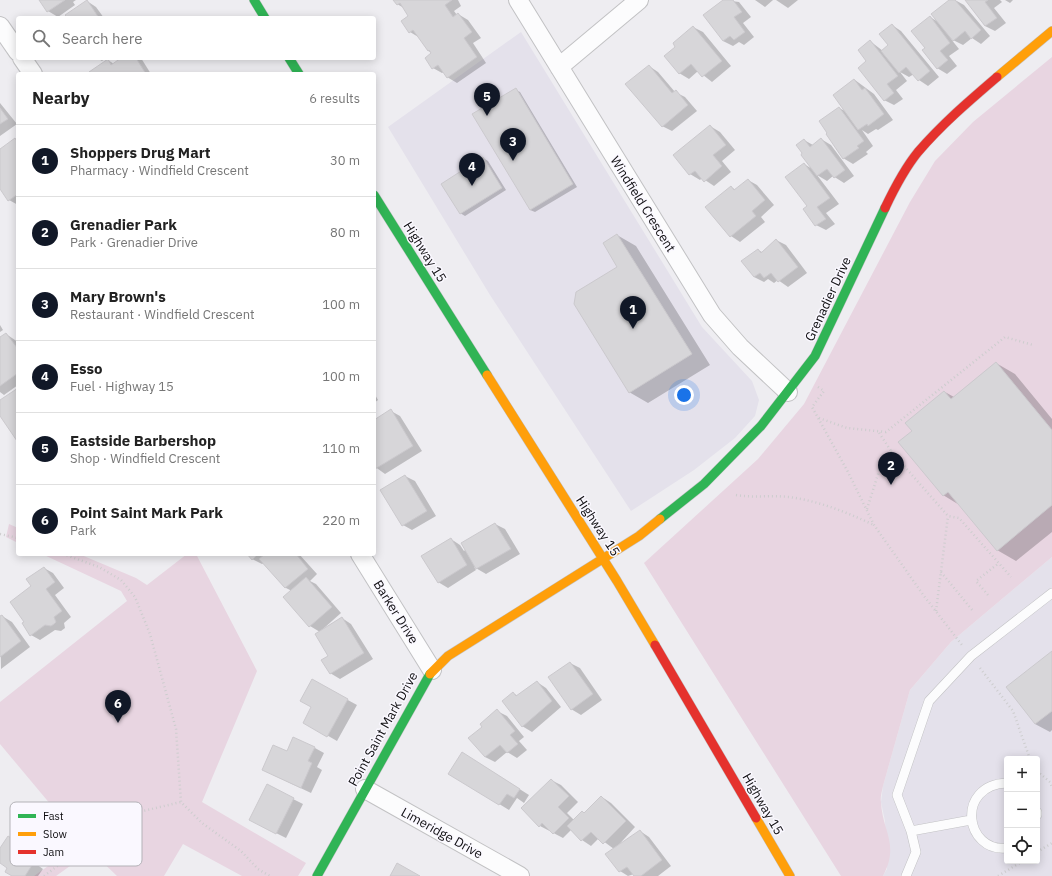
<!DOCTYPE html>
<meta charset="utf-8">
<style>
body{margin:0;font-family:"IBM Plex Sans",sans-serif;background:#f2f2f2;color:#222}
.controls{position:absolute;right:12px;bottom:12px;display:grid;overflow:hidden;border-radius:4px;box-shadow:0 2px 10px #0003}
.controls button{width:36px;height:36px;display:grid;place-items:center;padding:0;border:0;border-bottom:1px solid #e0e0e0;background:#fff;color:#222;font:20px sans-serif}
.you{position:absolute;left:684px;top:395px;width:14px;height:14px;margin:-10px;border:3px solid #fff;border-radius:50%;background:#1a73e8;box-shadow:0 0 0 6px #1a73e833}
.badge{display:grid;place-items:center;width:26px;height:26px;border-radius:50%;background:#111827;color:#fff;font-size:13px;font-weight:700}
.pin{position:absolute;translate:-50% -33px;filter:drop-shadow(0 1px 2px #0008)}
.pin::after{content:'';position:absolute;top:21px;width:14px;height:12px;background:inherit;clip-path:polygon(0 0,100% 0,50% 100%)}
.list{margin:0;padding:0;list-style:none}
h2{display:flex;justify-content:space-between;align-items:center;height:52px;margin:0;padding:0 16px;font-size:17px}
h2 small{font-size:13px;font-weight:400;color:#767676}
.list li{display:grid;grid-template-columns:26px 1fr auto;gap:12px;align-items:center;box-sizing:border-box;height:72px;padding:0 16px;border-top:1px solid #e0e0e0}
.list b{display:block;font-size:15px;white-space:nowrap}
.list p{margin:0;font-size:13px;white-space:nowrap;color:#767676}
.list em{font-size:13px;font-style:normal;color:#767676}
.icon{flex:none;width:22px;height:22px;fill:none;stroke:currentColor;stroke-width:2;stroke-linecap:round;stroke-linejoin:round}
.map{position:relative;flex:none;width:1052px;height:876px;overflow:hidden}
.search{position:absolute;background:#fff;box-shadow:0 2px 10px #0003;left:16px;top:16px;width:360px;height:44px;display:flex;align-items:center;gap:10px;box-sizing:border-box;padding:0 14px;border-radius:4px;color:#767676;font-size:15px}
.panel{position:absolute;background:#fff;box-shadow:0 2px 10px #0003;left:16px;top:72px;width:360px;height:484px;border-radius:4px}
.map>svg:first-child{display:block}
</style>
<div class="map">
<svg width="1052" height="876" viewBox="0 0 1052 876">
<rect width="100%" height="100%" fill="#eeedf1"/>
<path fill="#e4e1eb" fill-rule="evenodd" d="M521 32 702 327 752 381 759 400 755 416 735 438 694 470 631 511 490 295 388 127Z
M1052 557V876H883L887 869 885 821 881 802 883 786 910 690 951 642ZM1007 759H1037V861H1007Z"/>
<path fill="#e8d5e1" d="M1052 57V557L951 642 910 690 883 786C882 791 880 797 881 802 882 831 900 844 883 876H841L644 563 758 459 804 404 910 202 935 161 973 122Z
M9 524 18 528V543L6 537Z
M42 554H79L136 578 147 585 187 554H196L257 671 202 802 306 863 298 876H242L183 844 164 876H117L91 851 56 876H34L82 842 0 744V702L127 601 121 591Z"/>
<path fill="#0003" d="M40 0H76L73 2 75 5 58 17 48 11Z
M394 0H458L461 6 454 11 457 15 458 14 468 20 481 38 473 43 486 63 457 83 447 77 444 72 442 73 433 68V53L428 51 420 38 410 32 402 21 409 16 404 8 397 4Z
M724 0 739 2 751 17 743 23 754 37 744 45 739 42 733 46 723 41Z
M755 0H773L765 7Z
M776 0H798L788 8Z
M950 0H955L964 5 990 36 981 44 972 38 963 45 951 39 959 49 949 56 957 66 947 74 937 68 926 49 930 17 940 23Z
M966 0H1000L1002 2 994 8 1006 23 995 31 985 26Z
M1005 0H1013L1010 3Z
M87 1 96 7 104 18H69Z
M892 25 901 31 939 77 928 86 919 80 914 74 909 77 900 72 907 81 896 90 903 99 894 105 884 100 868 61 870 41 883 51 890 45Z
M693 27 703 32 731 66 712 82 698 71 689 79 679 73 677 47Z
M97 58H105L102 61Z
M123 58H141L151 74H92L108 60 114 64Z
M649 66 658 72 675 92 685 97 697 111 672 131 662 126Z
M855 80 874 94 893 120 878 130 876 129 868 134 862 130 873 146 866 152 868 154 853 164 843 158 839 108 847 112Z
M516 90 520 92 577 187 535 212 530 210Z
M0 103 17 124 0 136Z
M710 126 720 132 735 150 722 161 731 172 714 186 702 178 700 180 690 174Z
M821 139 831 145 854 176 844 183 833 176 827 181 817 175 839 204 826 213 835 224 826 230 816 225 808 206 804 164 814 170 804 140 813 145Z
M15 140 18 141V205L9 200 0 187V150Z
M483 158 488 161 506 190 465 216 460 213Z
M748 180 757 185 774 205 761 217 765 222 740 242 731 236V187L736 190Z
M617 235 636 246 710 365 648 403 629 392 618 267Z
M776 240 786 245 807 273 788 287 778 280 774 283 768 279 764 282 754 277 758 250 762 252Z
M0 325 3 330 0 332Z
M6 334 18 342V385L4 395 0 392V338Z
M996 363 1015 374 1052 419V532L1016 561 997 550 961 506 943 495 913 431 945 392 954 397Z
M374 393 378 400 374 403Z
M391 411 400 416 422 451 385 474 374 466V421Z
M405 476 415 481 436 516 412 530 403 525Z
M495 524 505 529 520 554 486 574 474 567 476 570 448 588 438 582 451 539 460 545 464 551Z
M248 554H299L317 574 310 581 316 584 341 613 323 629 342 618 351 624 373 659 340 679 330 673V657L320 632 310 626 292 591 286 588 264 563 262 564 252 559Z
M44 568 53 573 64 588 55 595 71 617 64 623 65 628 61 631 55 630 40 640 31 635 32 587Z
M2 616 12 622 30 647 1 669 0 618Z
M1052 652V730L1050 732 1035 724Z
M570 663 580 668 602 700 581 715 571 709Z
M313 681 357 705 337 741 304 722 312 707Z
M537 682 546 688 561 707 532 732 522 726 513 693 518 696Z
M497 711 507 716 524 737 519 741 527 750 517 758 507 752 495 762 485 757 484 727Z
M315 748 324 753 317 767 322 770 311 793 273 775 287 753Z
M472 759 529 795 524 803 517 798 509 810 450 774Z
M551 780 561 785 578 802 567 813 574 820 582 812 585 813 602 797 611 803 635 827 615 849 640 831 649 837 671 866 658 876H635L634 874 628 876 620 871 614 849 599 838 591 846 582 840 571 830 563 838 540 826Z
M293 799 303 804 286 838 260 825Z
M18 843 40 857 36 864 43 869 38 876H14L9 868 0 862V850Z"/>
<path fill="#d7d6d9" stroke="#cbc9cd" d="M39 0H65L47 12Z
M87 0 99 18H68L65 15Z
M393 0H452L445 5 453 17 458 13 472 32 464 38 477 57 447 78 438 65 432 69 425 58 431 53 429 50 428 51 413 30 409 33 401 21 408 16 400 3 397 5Z
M723 0H733L742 12 734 17 745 32 734 40 730 36 723 41 703 15Z
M949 0H955L981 30 971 39 965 31 953 41 931 14Z
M965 0H988L985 2 997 18 985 26Z
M930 16 950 43 940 51 948 60 937 69 922 50 925 48 911 31Z
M892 24 930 71 918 81 906 67 899 73 881 51 888 45 879 34Z
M693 26 722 61 702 77 691 64 679 74 664 56 675 47 673 43Z
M870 40 898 76 887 84 894 93 884 101 858 68 866 61 858 50Z
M121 58H136L146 74H91L89 72 108 59 111 65Z
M649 65 672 93 676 90 688 105 662 127 625 84Z
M854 79 862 90 865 88 884 114 868 126 867 124 858 130 833 95Z
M516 88 573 184 530 210 472 114Z
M839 107 864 141 857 146 859 148 843 159 826 134 827 133 819 121Z
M0 108 8 119 0 124Z
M710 125 726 145 713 155 722 166 704 182 695 171 689 175 673 155Z
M15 138 18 143V194L8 201 0 189V149Z
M821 138 845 170 834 178 827 169 817 176 801 155 802 153 796 145 804 139 810 147Z
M483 157 502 188 460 214 441 184Z
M804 163 830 198 817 207 826 219 815 226 803 209 807 206 785 177Z
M748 179 765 200 752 211 756 216 730 237 705 207 731 186 734 190Z
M617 234 692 354 629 393 574 304 576 292 617 267 603 243Z
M776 239 798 267 778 282 771 273 764 278 760 273 754 277 741 261 758 249 761 253Z
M6 333 18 349V373L0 386V337Z
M996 362 1052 430V505L997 551 948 492 943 496 898 442 912 431 905 423 944 391 951 399Z
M18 388V440L17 441 0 416V400Z
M391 409 413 446 375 469 374 420Z
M405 475 427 511 402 526 380 490Z
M495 523 511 549 476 569 461 543Z
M451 538 467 565 438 583 421 556Z
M247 554H258L252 560Z
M265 554H296L308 569 285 588 259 559Z
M44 567 55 582 46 589 62 611 54 617 56 622 54 624 51 626 45 625 30 636 22 623 24 622 10 602 31 586 26 579Z
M306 577 332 607 309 627 283 597Z
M2 615 21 641 0 657V616Z
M342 617 364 653 330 674 321 660 328 656 315 634Z
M1052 651V711L1035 724 1006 687Z
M570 662 593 694 571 710 548 677Z
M312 679 348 699 327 737 303 723 311 707 300 701Z
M537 681 552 701 522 727 502 701 513 692 516 696Z
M497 709 515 731 510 735 518 744 507 753 500 745 485 757 468 738 482 727 480 724Z
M293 737 315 747 308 761 312 763 301 788 262 770 273 745 287 751Z
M462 752 520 789 514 798 507 794 499 805 448 774Z
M551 779 569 796 558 807 569 818 553 834 542 823 539 827 521 808Z
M267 784 294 798 276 834 249 820Z
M601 796 626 821 603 844 591 832 581 841 567 826 582 811 584 813Z
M640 830 662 860 641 876H634L627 867 619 872 605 854Z
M8 836 31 851 27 858 34 862 25 876H12L5 872 7 868 0 863V848Z
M397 863 420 876H390Z"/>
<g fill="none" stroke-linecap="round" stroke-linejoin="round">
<defs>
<path id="lane" d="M1007 783C955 785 965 853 1007 848
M1037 812V815
M911 831 971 820
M906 876 916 852 911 831 897 795 929 701 971 656 1052 593"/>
<path id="street" d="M518 0 712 315 740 347 788 392
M0 26 18 52
M22 58 33 74
M559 67 639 0
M360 554 432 670
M365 789 520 876"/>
<path id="fast" d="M254 0 265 18
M289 58 299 74
M374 195 487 375
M660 519 704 484 761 426 815 356 885 208
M317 876 430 674"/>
<path id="slow" d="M997 77 1052 31
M487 375 617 581 655 645
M430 674 448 656 639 536 660 519
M756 818 790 876"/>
<path id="jam" d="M885 208C894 189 905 168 918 152 942 124 969 101 997 77
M655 645 756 818"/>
</defs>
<use href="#lane" stroke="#c2c2c4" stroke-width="10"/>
<use href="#street" stroke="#c2c2c4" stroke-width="20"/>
<use href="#fast" stroke="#c2c2c4" stroke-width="10"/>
<use href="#slow" stroke="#c2c2c4" stroke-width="10"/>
<use href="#jam" stroke="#c2c2c4" stroke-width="10"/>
<path stroke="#cdcdce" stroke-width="2.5" stroke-dasharray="1 3" stroke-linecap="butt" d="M818 387 824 391 812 407 848 472 874 525 924 596 962 645
M819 418 847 428 886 432 1005 337 1033 345
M891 451 948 516 959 518 1011 577
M736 495C754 498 771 495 789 497 819 501 846 512 874 525
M867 509 880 468 891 451 878 431
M0 534 18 538
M63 554 99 567 121 580 135 597 150 634 176 729 181 802 202 823 241 851 258 869 270 876
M941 572 973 611
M988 595 976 581 999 563
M936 611 948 516
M980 668 1013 711 1030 759
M1037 771 1050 782 1052 787
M1037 852 1052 843
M44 876 95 838 143 811 181 802
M998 876 1023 861"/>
<use href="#lane" stroke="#fcfcfd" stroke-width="9"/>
<use href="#street" stroke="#fcfcfd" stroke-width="18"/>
<use href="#fast" stroke="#30b455" stroke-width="9"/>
<use href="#slow" stroke="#ff9f0a" stroke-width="9"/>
<use href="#jam" stroke="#e5322d" stroke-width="9"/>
</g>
<g text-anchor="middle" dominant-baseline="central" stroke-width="3" stroke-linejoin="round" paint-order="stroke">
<g font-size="13" fill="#0e0d10" stroke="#faf8ff">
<text transform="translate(643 204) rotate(58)">Windfield Crescent</text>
<text transform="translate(425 252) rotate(58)">Highway 15</text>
<text transform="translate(828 299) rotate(-65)">Grenadier Drive</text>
<text transform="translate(598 526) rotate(57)">Highway 15</text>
<text transform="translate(396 612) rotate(58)">Barker Drive</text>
<text transform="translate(383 729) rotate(-61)">Point Saint Mark Drive</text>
<text transform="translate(763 804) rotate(60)">Highway 15</text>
<text transform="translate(442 833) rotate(29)">Limeridge Drive</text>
</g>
</g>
<rect x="10" y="802" width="132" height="64" rx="6" fill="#faf8ff" stroke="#b3b2b7" stroke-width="1"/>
<rect x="18" y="814" width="18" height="4" fill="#30b455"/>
<rect x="18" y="832" width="18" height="4" fill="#ff9f0a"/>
<rect x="18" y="850" width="18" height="4" fill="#e5322d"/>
<g font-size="11" fill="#0e0d10">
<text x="43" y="820">Fast</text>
<text x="43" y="838">Slow</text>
<text x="43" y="856">Jam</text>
</g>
</svg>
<div class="controls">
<button>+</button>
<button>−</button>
<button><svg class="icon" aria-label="locate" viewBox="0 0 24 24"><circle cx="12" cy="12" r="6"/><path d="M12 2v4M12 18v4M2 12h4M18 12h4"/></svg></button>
</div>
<div class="you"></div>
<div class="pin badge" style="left:633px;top:329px">1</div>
<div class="pin badge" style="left:891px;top:485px">2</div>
<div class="pin badge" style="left:513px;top:161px">3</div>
<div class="pin badge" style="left:472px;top:186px">4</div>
<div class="pin badge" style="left:487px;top:116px">5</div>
<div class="pin badge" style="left:118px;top:723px">6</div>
<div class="search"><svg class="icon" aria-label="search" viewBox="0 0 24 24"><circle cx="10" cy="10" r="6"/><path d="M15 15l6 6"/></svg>Search here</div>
<section class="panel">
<h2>Nearby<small>6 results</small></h2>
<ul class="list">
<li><span class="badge">1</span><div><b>Shoppers Drug Mart</b><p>Pharmacy · Windfield Crescent</p></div><em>30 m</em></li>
<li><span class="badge">2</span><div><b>Grenadier Park</b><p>Park · Grenadier Drive</p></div><em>80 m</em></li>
<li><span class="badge">3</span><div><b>Mary Brown's</b><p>Restaurant · Windfield Crescent</p></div><em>100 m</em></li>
<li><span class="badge">4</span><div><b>Esso</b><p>Fuel · Highway 15</p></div><em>100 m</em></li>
<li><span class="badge">5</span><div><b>Eastside Barbershop</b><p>Shop · Windfield Crescent</p></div><em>110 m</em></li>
<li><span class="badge">6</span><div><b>Point Saint Mark Park</b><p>Park</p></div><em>220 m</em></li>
</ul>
</section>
</div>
